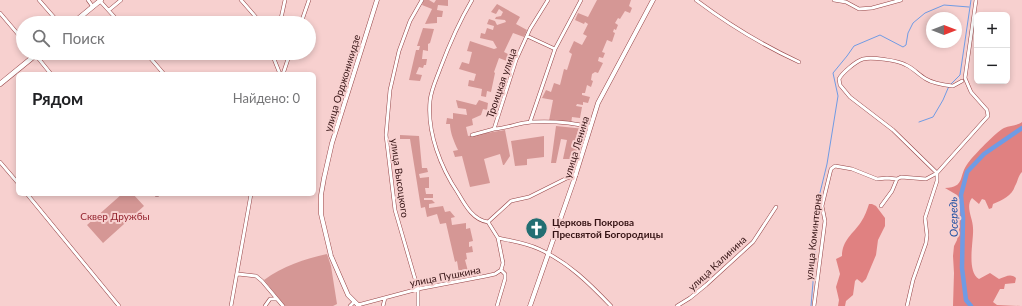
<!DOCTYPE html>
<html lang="ru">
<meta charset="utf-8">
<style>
body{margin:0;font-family:Lato,sans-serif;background:#f6f6f6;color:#202124}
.controls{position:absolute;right:12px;top:12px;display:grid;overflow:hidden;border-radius:6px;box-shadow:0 2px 6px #0003}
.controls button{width:36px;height:36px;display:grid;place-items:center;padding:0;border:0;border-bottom:1px solid #e0e0e0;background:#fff;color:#202124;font:20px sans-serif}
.compass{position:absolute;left:926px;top:12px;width:36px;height:36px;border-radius:50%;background:#fff;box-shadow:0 2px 6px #0003;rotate:90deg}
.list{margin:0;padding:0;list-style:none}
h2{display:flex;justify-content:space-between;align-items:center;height:52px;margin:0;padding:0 16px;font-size:17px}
h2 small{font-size:13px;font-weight:400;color:#757577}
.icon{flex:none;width:22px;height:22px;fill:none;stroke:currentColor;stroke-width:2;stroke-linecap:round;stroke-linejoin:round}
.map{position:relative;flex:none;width:1022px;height:306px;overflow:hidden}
.search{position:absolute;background:#fff;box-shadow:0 2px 6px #0003;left:16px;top:16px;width:300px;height:44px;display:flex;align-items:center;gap:10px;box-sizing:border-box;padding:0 14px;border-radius:22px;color:#757577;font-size:15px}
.panel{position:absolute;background:#fff;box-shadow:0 2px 6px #0003;left:16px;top:72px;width:300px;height:124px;border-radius:6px}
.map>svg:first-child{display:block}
</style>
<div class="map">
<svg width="1022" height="306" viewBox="0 0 1022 306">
<rect width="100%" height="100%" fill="#f7d0cf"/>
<path fill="#d59795" d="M424 0H429L434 3 436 0H448V6L438 5 437 10 443 11 442 17H437V23L425 24 432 9 422 5Z
M597 0H631L629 6 632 8 630 13 625 11 620 19 618 18 615 23 618 25 616 30 614 29 613 32 615 33 612 42 607 40 602 52 605 53 603 58 599 57 598 61 603 63 598 73 595 72 592 74 591 80 593 81 591 87 587 85 585 93H582V95L590 97 588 103 583 102V105L577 104 576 106 582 107 580 118 572 117 571 124 549 121 553 100 542 98 546 90 551 92 554 83 560 85 564 69 567 70 572 54 569 52 574 41 582 45 587 36 583 34 588 24 585 22 584 24 575 20 578 13 588 17Z
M497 4 520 17 516 24 527 30 524 37 513 33 504 52 514 57 512 63 499 58 494 72 495 73 491 92 487 91 486 97 481 96 482 89 468 86 469 80 474 81 476 74 459 69 462 62 469 64 472 52 467 51 470 41 494 49 497 48 493 41 480 38 481 33 485 34 487 28 493 30 494 26 487 24 489 19 495 21 497 25 506 22 505 20 495 19 496 17 501 16 503 12 499 9 496 14 491 12Z
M423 28 434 29 430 43 428 44V51L423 50 422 59H427L426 65H424L423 68 419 67 416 74 422 75 420 81 409 80 416 50H419L420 46H417Z
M456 100 476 105 479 100 488 103 487 110 483 109 481 115 472 119 473 125 466 127 468 136 505 130 510 156 504 165H503L500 154 484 159 490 183 470 187 462 156 455 157 453 151 458 150C454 142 450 132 450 124H446L447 118 453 119V113L467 115 466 109 458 108Z
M556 126 585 129 578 152 572 151 570 159H563L567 140 561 139 556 163H551Z
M400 135 419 136 422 168H427L428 172 419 174 420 178 429 177V188H425L426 194H433V198H424V200H432L435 203 429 204V208L443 206 445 212 450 211 455 217 451 218 452 225 466 223V229L470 228 473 241 469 242V247L472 246 473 252 466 253 467 259 465 260 468 271 459 273 457 261 455 262 446 223 440 224 437 214 427 217 425 207 421 208 410 139H400Z
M544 136V157L527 159V165L515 166 511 141Z
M122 194H133L144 206 103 243 87 225Z
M327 254 331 266 337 304 333 306H285L264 280C283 266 304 259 327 254Z"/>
<path fill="#e08181" d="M1022 122V172C1018 176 1018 181 1015 186 1012 196 1002 200 993 204L992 208 989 209 985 200 982 199 979 204 972 198C965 207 973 218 973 228 974 241 966 271 979 279L990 273 999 279C1006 277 1010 273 1016 278L1015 283 1005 284 1004 289H1000L993 302 997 305 1021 306H953L954 273 953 256 954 246 957 240 959 230 960 206V199L957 195 945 188C966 187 958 176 968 163 975 154 995 133 1004 128 1010 125 1017 126 1022 122Z
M869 204H872L876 206 885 218V226L878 240 876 255 868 274 866 279 862 283 857 279 855 281 853 295 846 301 845 306H838L839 300 836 287 840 274 836 259 842 256C842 240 853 234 861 222 865 216 867 210 869 204Z"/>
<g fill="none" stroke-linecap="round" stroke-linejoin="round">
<path stroke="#709be4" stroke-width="1" d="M951 84 960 75 971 0
M919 122 933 117 943 100 949 86
M811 306 818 224 817 205 827 164 838 96 833 73 847 56 854 46 880 35 903 47 906 45 908 33 913 23 925 13 944 5 969 7"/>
<path stroke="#709be4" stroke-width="4.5" d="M971 306 966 300 962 268 963 218 961 195 967 172 984 154 1022 128"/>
<defs>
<path id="street" d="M39 0 59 23
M88 0 93 7
M241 0 261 23
M472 0C459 22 449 45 440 69 436 80 431 90 430 101 427 133 441 168 458 193 465 205 473 220 488 222L498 238C512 241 526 243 539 249 568 262 590 284 611 306
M548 0 530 29 516 60 494 129C507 128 519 123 531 122 551 121 571 122 590 127
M696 0C728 24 762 45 799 62
M834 0 846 2 859 9 872 8 901 0
M100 1 120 23
M109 10 121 0
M0 13 23 40
M280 23 285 0
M301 23 309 0
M527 36 555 49
M34 53 51 74
M146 53 164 74
M274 53V59L280 74
M283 74 290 53
M530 122 555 49 581 0
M472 135 494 129
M0 162 18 183
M937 173 893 130 850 97 840 85 839 79C842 73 856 61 863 59 872 57 897 60 906 65 913 68 919 75 926 79 934 84 944 85 953 86L962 81
M27 194 119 306
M156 194 157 195
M881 206 892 191 897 179 901 177 926 179 937 173 988 116 987 110 971 92 965 78 976 0
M488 222 511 201 529 197 567 178 576 175
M238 274 256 276 262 281 283 306
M358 305 418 289 486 276 495 274 501 270 503 263 498 238
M231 306 251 194
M265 306 270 299H276
M350 306 354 302
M383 306 385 298
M418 306V289L395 210 386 135 390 90 399 51 410 21 422 0
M497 306 505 279V274L501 270
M677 306 690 298 706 285 753 242 776 207
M814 306 825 221 822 206 831 169 835 166 852 169 877 179 887 178 897 179
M907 306 913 280 926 243 927 235 925 218 937 181V173"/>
<path id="secondary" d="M359 306 348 295 331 256 321 214V195L324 178 332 143 377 0
M530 306 574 180 598 103 653 0"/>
<path id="primary" d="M73 23 101 0
M0 84 38 53"/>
</defs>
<use href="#street" stroke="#954446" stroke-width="4"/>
<use href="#secondary" stroke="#954446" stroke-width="5"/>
<use href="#primary" stroke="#954446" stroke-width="5.5"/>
<use href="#street" stroke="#fff" stroke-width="3"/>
<use href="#secondary" stroke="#fff" stroke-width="4"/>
<use href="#primary" stroke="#fff" stroke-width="4.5"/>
</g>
<defs>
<symbol id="church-disc" viewBox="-11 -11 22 22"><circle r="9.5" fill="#226e72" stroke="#f7d0cf"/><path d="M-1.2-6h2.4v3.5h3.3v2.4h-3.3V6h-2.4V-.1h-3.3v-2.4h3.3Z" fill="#fff"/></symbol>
</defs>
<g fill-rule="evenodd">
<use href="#church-disc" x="524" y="216" width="25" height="25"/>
</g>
<g text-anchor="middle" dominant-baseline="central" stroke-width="4" stroke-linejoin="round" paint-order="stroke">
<g font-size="10" fill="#351314" stroke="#f7d0cf">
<text transform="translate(342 83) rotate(-73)">улица Орджоникидзе</text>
<text transform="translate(501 83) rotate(-71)">Троицкая улица</text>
<text transform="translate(576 147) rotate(-73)">улица Ленина</text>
<text transform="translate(400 178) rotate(82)">улица Высоцкого</text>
<text transform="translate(813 237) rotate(-84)">улица Коминтерна</text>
<text transform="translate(717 263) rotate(-43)">улица Калинина</text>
<text transform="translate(445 276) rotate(-11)">улица Пушкина</text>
</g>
<g font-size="10" fill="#94242f" stroke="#f7d0cf">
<text x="115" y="216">Сквер Дружбы</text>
</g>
<g font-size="10" font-weight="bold" fill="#351314" stroke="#f7d0cf" text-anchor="start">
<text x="552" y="222">Церковь Покрова<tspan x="552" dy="12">Пресвятой Богородицы</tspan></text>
</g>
<g font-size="11" font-style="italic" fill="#1c4ea2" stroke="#f7d0cf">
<text transform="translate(953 217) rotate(-91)">Осередь</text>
</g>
</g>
</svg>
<div class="controls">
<button>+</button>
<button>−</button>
</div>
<svg class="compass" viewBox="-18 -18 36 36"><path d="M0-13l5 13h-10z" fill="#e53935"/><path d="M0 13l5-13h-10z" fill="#757577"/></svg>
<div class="search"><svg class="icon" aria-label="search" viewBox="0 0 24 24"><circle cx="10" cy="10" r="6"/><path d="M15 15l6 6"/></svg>Поиск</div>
<section class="panel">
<h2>Рядом<small>Найдено: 0</small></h2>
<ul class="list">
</ul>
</section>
</div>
